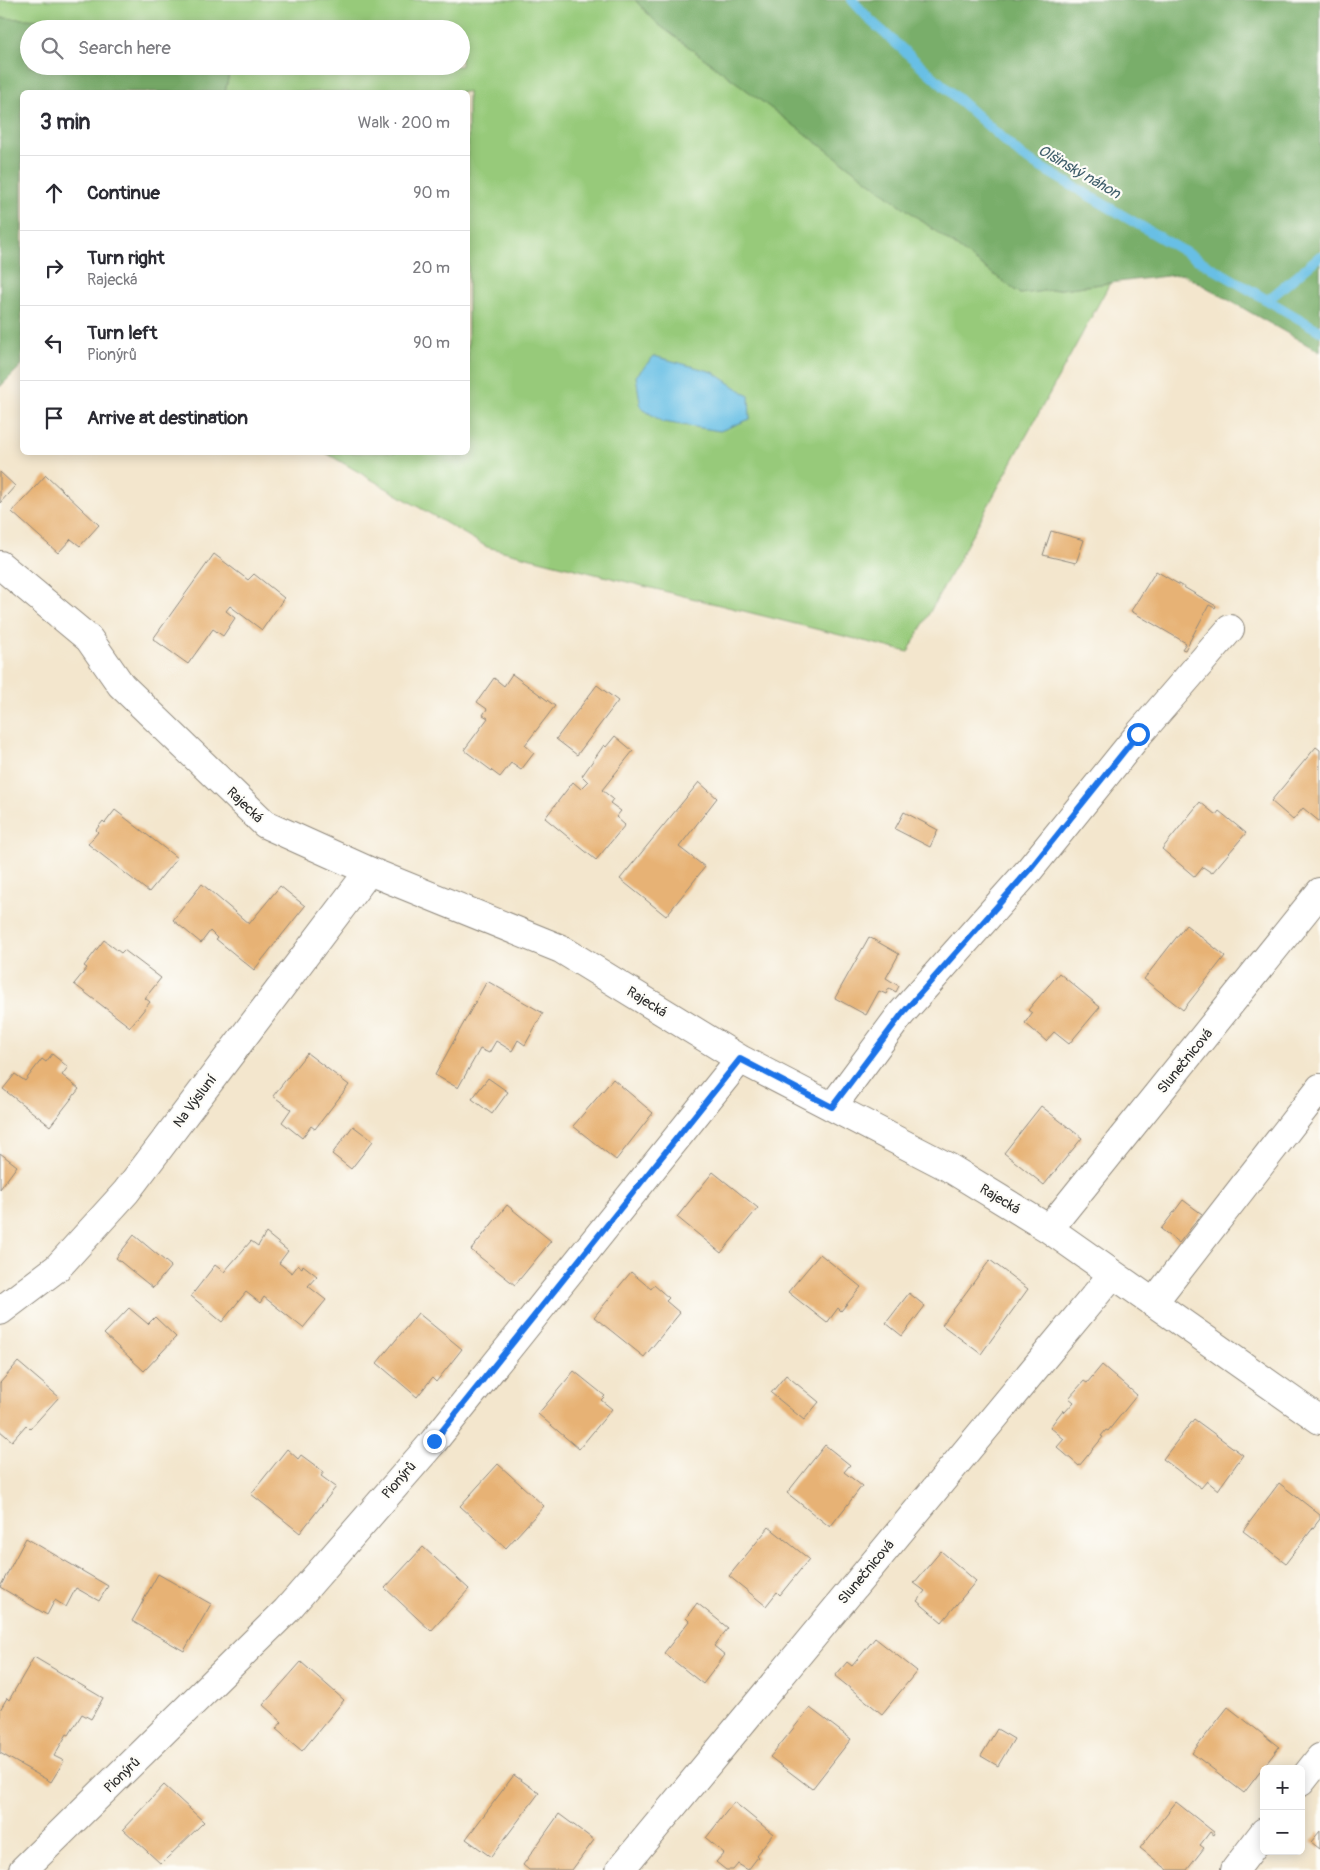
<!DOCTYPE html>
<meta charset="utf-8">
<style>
body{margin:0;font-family:Pangolin,sans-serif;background:#f2f2f3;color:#2b2b33}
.controls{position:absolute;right:15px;bottom:15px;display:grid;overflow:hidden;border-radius:8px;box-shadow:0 2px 12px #0003}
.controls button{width:45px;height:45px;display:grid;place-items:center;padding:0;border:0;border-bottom:1px solid #e1e1e2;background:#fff;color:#2b2b33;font:25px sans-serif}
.stop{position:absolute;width:15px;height:15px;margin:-11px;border:4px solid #1a73e8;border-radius:50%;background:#fff}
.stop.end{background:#1a73e8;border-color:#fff;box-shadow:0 1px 5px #0008}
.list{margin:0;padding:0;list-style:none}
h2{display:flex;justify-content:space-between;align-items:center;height:65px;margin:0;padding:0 20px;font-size:21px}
h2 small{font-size:16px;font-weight:400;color:#7c7c81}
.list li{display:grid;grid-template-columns:32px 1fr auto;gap:15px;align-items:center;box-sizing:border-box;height:75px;padding:0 20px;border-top:1px solid #e1e1e2}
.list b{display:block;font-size:19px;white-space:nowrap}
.list p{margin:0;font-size:16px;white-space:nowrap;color:#7c7c81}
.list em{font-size:16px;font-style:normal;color:#7c7c81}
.icon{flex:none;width:28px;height:28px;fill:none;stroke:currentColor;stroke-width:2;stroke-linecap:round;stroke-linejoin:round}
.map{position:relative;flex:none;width:1320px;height:1870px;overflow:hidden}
.search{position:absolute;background:#fff;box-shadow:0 2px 12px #0003;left:20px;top:20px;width:450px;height:55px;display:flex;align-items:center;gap:12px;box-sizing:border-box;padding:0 18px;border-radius:28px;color:#7c7c81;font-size:19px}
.panel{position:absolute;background:#fff;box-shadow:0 2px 12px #0003;left:20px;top:90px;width:450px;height:365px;border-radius:8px}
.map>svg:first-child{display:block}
</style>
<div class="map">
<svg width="1320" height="1870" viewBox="0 0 1320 1870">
<rect width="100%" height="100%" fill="#fdfcf7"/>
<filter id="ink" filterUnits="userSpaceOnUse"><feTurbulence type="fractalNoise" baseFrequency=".02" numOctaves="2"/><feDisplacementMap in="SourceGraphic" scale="10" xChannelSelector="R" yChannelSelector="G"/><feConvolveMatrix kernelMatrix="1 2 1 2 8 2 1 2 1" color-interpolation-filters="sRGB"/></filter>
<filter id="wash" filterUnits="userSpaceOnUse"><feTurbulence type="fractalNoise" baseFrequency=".0096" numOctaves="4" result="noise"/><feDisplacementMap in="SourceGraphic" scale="20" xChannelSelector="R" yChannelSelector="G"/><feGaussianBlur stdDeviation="1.12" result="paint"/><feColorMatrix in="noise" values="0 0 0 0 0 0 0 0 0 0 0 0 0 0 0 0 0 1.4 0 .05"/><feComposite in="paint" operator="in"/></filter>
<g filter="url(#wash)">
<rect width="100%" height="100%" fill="#f3e6cd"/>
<path fill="#97ca7a" stroke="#617a52" d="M0 0H635L658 24 1020 294 1110 283 908 652 487 547 326 453 468 452V92H225L231 66H461V29H238L0 18Z"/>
<path fill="#79ae6a" stroke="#526c4a" d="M635 0H1320V352L1183 274 1020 294 658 24Z
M0 18 238 28 29 29V66H231L225 92H22V365L0 387Z"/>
<path fill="#68bfe5" stroke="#4a7588" d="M654 356 713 372 749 396 750 419 720 431 663 422 641 408 636 376Z"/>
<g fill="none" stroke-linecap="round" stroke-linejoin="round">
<path stroke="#68bfe5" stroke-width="10" d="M852 0 871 21 1023 157 1320 331
M1268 300 1320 256"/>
</g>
<g id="blocks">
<path fill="#e7b274" d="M0 472 15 486 0 503Z
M46 475 99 525 80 546 71 539 58 553 12 512Z
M1051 531 1084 540 1076 563 1043 555Z
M214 554 248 580 254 574 284 598 262 630 230 606 226 611 235 618 223 636 213 629 188 664 153 639Z
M1156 571 1216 606 1215 608 1209 605 1185 650 1182 649 1186 643 1131 611Z
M512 674 555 706 525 745 534 753 521 770 511 763 500 777 464 750 488 718 483 715 487 709 477 702 494 678 504 686Z
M597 685 618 701 577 755 556 739Z
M615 736 633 751 602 790 613 799 610 803 621 811 616 817 625 825 596 860 545 818 573 782 581 789 588 782 582 776 604 745 606 747Z
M1316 747 1320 750V822L1303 808 1293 820 1271 801Z
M699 782 717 798 679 847 705 867 666 916 620 879Z
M1200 802 1216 815 1219 811 1246 833 1212 873 1203 867 1195 877 1162 849Z
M115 810 177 858 149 892 88 844 98 832 96 830 103 821 105 823Z
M904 812 938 830 930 847 895 829Z
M202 884 249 924 280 886 305 906 254 970 216 939 217 938 210 931 201 943 173 920Z
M1186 925 1225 956 1183 1010 1144 979Z
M869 937 899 954 886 978 899 986 896 992 889 988 886 994 879 991 866 1015 835 998Z
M104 940 121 953 124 950 161 978 145 998 150 1002 130 1027 74 984 87 968 84 966Z
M1059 973 1100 1007 1069 1044 1054 1032 1046 1041 1025 1023 1032 1013 1028 1010Z
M487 981 543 1013 525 1045 518 1040 512 1051 496 1041 489 1053 480 1049 458 1088 435 1075Z
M307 1053 349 1085 315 1129 311 1126 302 1138 282 1122 291 1109 273 1096Z
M52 1054 68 1067 62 1075 79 1089 50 1126 3 1089 15 1074 25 1081 42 1059 46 1062Z
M488 1078 508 1092 492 1114 472 1099Z
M613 1079 653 1113 616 1160 573 1126Z
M1041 1106 1082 1138 1044 1185 1004 1153Z
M353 1126 373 1141 351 1169 332 1154Z
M0 1153 17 1166 0 1189Z
M713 1172 758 1208 721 1253 677 1217Z
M1183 1200 1202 1214 1179 1243 1161 1229Z
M507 1205 551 1241 515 1285 471 1250Z
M266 1233 288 1251 279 1263 292 1273 298 1265 302 1268 303 1265 317 1276 308 1286 326 1300 303 1328 264 1297 260 1303 246 1292 222 1322 191 1296 215 1265 224 1272 251 1241 258 1246Z
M134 1235 171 1266 153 1288 116 1258Z
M820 1254 861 1287 841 1311 838 1308 827 1323 788 1292Z
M990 1260 1028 1289 981 1354 942 1325Z
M631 1272 651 1289 654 1285 669 1298 666 1301 680 1313 644 1357 594 1317Z
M909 1293 925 1306 902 1336 886 1323Z
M129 1308 148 1324 155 1317 176 1337 144 1371 104 1334Z
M418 1313 462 1349 436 1382 432 1378 417 1397 377 1363Z
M18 1362 59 1397 30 1429 26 1425 12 1441 0 1431V1383Z
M1102 1365 1137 1395 1108 1431 1106 1430 1101 1436 1103 1437 1079 1466 1057 1447 1064 1439 1050 1427 1063 1410 1065 1412 1074 1402 1069 1398 1084 1381 1087 1383Z
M574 1371 605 1396 601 1400 612 1409 579 1449 538 1414Z
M786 1375 819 1402 804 1420 771 1393Z
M1194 1419 1243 1455 1218 1490 1207 1481 1201 1488 1163 1459Z
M825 1445 850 1465 844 1472 862 1486 830 1527 787 1493Z
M287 1449 298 1459 301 1455 324 1472 321 1476 336 1487 300 1533 251 1494Z
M498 1464 544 1506 506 1548 460 1506Z
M1279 1483 1320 1515V1519L1286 1563 1243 1531Z
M769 1527 809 1559 780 1595 777 1592 766 1606 729 1576Z
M26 1538 108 1586 99 1601 76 1588 66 1607 55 1600 47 1615 0 1587Z
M423 1547 469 1589 431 1631 385 1588Z
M941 1551 976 1581 942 1622 917 1601 925 1591 914 1583Z
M158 1574 211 1604 184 1651 132 1621Z
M697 1603 728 1628 714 1646 725 1655 703 1684 664 1653 689 1621 686 1618Z
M875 1638 917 1671 882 1714 835 1676 847 1662 852 1666Z
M34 1657 103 1698 91 1719 82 1714 69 1735 67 1734 54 1756 64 1761 51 1782 0 1753V1710L7 1698 9 1700Z
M301 1662 344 1700 302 1751 276 1729 282 1722 263 1705Z
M1228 1707 1279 1747 1244 1793 1192 1753Z
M810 1708 851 1739 812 1789 770 1757Z
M997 1729 1014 1739 998 1766 981 1756Z
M514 1775 539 1793 491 1857 466 1839Z
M164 1785 204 1822 161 1864 123 1829Z
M734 1802 773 1834 756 1855 758 1857 748 1870 738 1864 733 1870H726L716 1862 724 1853 706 1838Z
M1176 1802 1215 1833 1214 1835 1210 1832 1200 1845 1204 1848 1187 1870H1168L1140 1848Z
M559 1814 594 1840 572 1870H529L523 1865Z
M1320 1831V1849L1311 1842Z"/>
</g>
</g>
<g filter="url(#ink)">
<use href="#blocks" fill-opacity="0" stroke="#8f887c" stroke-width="1"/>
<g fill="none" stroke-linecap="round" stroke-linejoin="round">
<defs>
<path id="street" d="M0 565 89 639 121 685 265 824 369 871 561 949 740 1059 948 1167 1049 1229 1320 1420
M832 1107 901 1014 1030 869 1139 734 1230 629
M1049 1229 1320 892
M1153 1303 1320 1088
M0 1311 57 1268 126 1192 369 871
M1301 1782 1320 1758
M23 1870 286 1611 434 1441 740 1059
M620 1870 1112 1275
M1235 1870 1264 1832"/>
</defs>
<use href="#street" stroke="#8f887c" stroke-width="30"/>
<use href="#street" stroke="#fff" stroke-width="28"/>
</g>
</g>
<g fill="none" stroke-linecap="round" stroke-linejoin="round" filter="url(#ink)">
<path stroke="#1a73e8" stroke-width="6" d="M434 1441 740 1059 832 1107 902 1014 1030 869 1138 734"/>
</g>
<g text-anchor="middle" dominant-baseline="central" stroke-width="4.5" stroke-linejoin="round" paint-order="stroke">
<g font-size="14" fill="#2b2b2b" stroke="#fdfcf7">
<text transform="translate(245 805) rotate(44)">Rajecká</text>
<text transform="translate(647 1002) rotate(32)">Rajecká</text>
<text transform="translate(1185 1061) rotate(-51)">Slunečnicová</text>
<text transform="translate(195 1101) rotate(-53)">Na Výsluní</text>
<text transform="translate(1000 1199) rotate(31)">Rajecká</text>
<text transform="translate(399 1480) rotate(-49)">Pionýrů</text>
<text transform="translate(866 1572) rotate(-50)">Slunečnicová</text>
<text transform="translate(122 1775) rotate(-44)">Pionýrů</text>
</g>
<g font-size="15" font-style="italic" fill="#405f6c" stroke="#fdfcf7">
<text transform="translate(1079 172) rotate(30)">Olšinský náhon</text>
</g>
</g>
</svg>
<div class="controls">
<button>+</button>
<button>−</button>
</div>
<div class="stop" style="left:1138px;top:734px"></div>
<div class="stop end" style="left:434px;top:1441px"></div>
<div class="search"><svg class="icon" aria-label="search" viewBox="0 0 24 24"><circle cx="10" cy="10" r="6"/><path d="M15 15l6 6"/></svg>Search here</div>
<section class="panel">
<h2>3 min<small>Walk · 200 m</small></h2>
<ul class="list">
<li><svg class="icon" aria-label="ahead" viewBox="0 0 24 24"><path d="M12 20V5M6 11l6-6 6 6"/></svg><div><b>Continue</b></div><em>90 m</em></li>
<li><svg class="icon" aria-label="right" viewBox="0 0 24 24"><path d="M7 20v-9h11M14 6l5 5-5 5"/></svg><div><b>Turn right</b><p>Rajecká</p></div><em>20 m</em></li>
<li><svg class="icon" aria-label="left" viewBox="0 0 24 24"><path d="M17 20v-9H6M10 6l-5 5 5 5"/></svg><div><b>Turn left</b><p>Pionýrů</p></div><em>90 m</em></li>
<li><svg class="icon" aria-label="arrive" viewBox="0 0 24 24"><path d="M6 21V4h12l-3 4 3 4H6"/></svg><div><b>Arrive at destination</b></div></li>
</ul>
</section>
</div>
